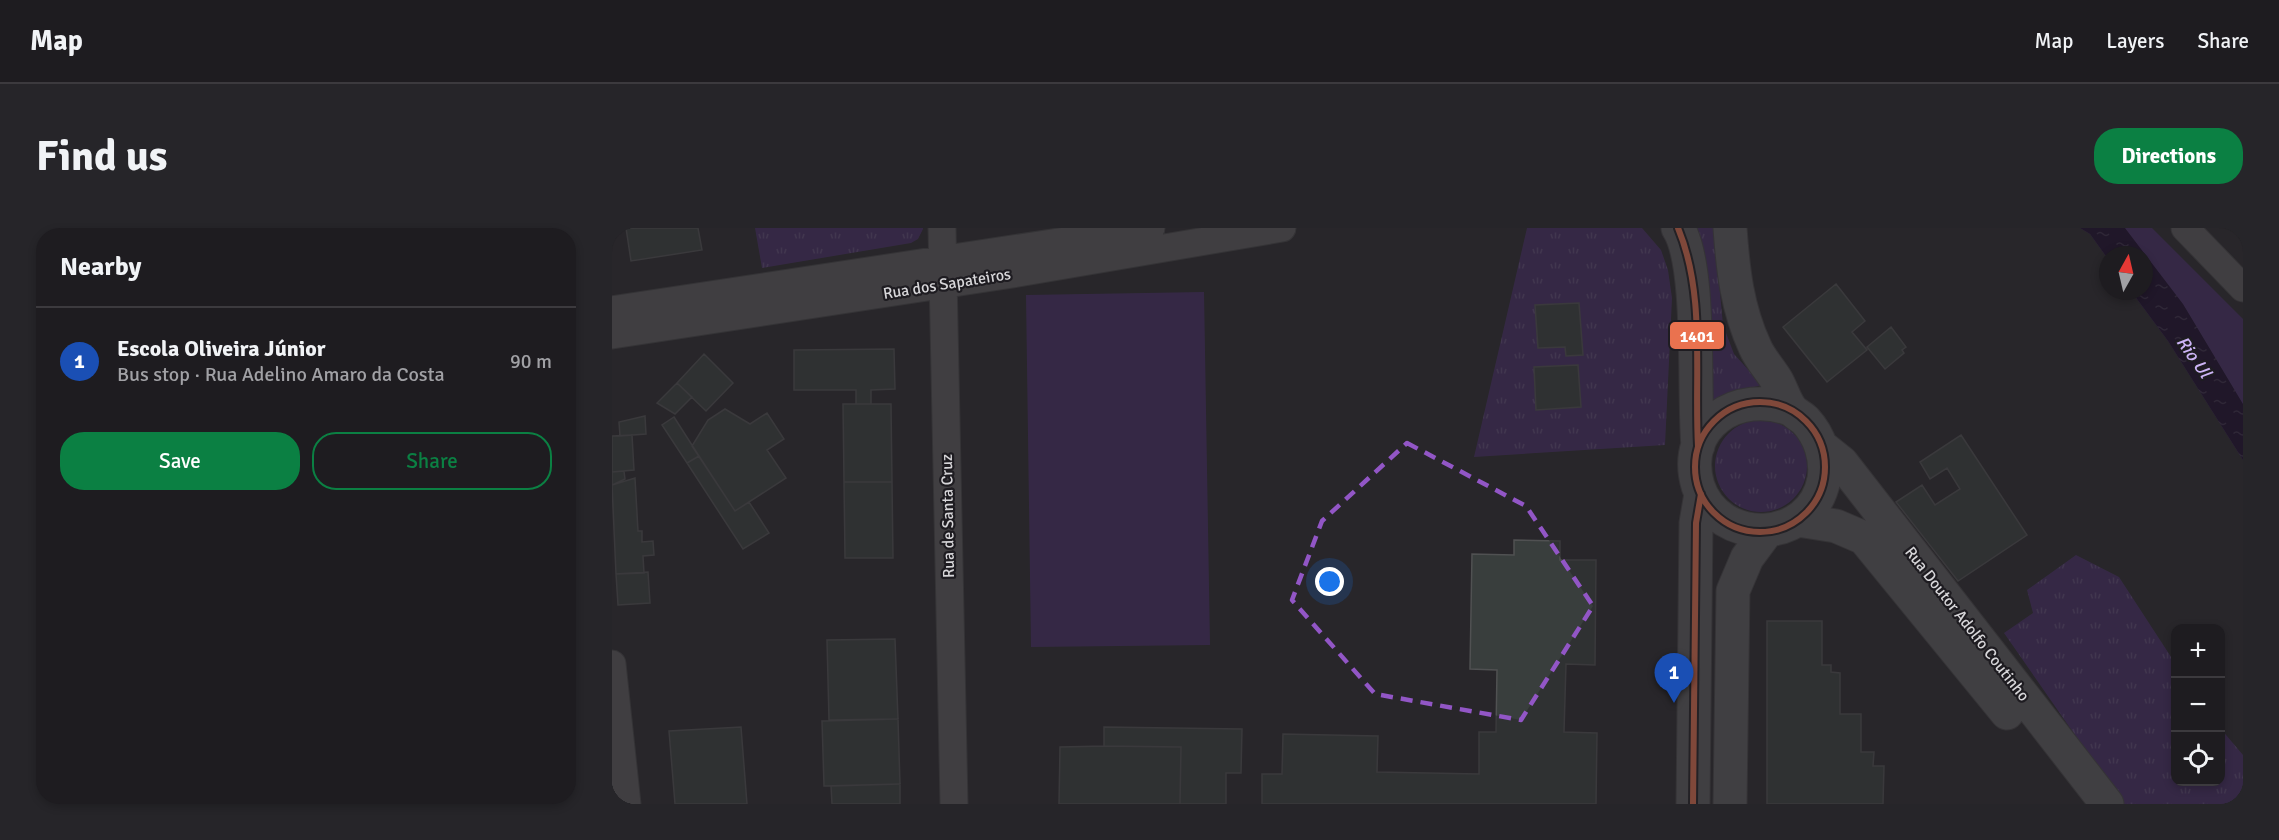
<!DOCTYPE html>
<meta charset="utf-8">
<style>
body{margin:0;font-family:Signika,sans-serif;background:#262529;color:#f1f3f6}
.controls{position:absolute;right:18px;bottom:18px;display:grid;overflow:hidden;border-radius:12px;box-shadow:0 3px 9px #0003}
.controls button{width:54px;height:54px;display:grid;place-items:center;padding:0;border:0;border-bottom:2px solid #3c3a3e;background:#1e1c20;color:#f1f3f6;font:30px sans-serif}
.compass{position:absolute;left:1487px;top:18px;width:54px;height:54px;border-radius:50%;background:#1e1c20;box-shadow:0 3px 9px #0003;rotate:8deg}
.you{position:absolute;left:718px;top:354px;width:21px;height:21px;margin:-15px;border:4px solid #fff;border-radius:50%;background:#1a73e8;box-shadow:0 0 0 9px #1a73e833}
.badge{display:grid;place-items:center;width:39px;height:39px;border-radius:50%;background:#0b8043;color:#fff;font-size:20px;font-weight:700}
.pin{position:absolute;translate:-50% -50px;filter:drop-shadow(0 2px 3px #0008)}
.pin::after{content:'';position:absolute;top:32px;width:21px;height:18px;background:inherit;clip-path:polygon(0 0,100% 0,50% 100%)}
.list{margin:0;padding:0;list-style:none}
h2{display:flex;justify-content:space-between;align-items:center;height:78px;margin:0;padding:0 24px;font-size:26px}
h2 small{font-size:20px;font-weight:400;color:#a1a1a5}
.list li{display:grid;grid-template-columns:39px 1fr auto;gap:18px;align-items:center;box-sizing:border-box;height:108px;padding:0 24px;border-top:2px solid #3c3a3e}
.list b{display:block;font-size:22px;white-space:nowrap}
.list p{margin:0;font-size:20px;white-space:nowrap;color:#a1a1a5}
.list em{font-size:20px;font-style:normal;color:#a1a1a5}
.actions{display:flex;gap:12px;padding:18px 24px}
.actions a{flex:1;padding:14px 0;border:2px solid #0b8043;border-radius:24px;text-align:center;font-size:21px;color:#0b8043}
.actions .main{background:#0b8043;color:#fff}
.icon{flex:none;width:33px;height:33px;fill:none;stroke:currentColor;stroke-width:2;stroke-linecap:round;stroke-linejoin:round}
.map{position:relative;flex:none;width:1631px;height:576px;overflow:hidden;border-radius:24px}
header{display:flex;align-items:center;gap:36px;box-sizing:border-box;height:84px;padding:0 30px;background:#1e1c20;border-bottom:2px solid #3c3a3e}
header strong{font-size:28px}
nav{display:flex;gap:33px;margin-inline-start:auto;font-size:21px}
.intro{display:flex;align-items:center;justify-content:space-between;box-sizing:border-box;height:144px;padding:0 36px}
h1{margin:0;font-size:42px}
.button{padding:15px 27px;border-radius:24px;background:#0b8043;color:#fff;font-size:21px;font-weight:700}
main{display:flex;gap:36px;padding:0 36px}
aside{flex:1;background:#1e1c20;border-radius:24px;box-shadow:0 3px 9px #0003}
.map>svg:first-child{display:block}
</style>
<header>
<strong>Map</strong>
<nav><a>Map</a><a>Layers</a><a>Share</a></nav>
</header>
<div class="intro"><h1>Find us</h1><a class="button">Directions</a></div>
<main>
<aside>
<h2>Nearby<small></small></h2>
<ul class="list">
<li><span class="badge" style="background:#1a4fb4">1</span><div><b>Escola Oliveira Júnior</b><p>Bus stop · Rua Adelino Amaro da Costa</p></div><em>90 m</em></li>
</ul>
<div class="actions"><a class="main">Save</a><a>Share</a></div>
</aside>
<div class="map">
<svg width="1631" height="576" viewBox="0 0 1631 576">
<defs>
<pattern id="grass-tufts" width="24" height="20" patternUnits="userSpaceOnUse" patternTransform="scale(1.5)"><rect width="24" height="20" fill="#462c67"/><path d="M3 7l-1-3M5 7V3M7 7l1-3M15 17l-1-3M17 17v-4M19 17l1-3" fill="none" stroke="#604a7c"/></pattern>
<pattern id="water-ripples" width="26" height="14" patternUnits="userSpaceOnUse" patternTransform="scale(1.5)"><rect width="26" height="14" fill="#170529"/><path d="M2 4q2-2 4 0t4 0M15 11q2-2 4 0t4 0" fill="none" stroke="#382947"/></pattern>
</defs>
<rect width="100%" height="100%" fill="#28262a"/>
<path fill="url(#grass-tufts)" d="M143 0H311V1L306 11 299 15 150 40Z
M915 0H1030L1049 22 1056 42 1060 70 1053 217 862 229Z
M1080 0H1102L1111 97 1122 126 1150 157 1111 167 1095 178Z
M1103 238a46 46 0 1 1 92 0a46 46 0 1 1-92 0Z
M1464 327 1507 349 1563 435 1564 554H1608L1609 501 1631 527V576H1511L1392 405 1421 385 1415 362Z"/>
<path fill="#462c67" d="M1468 0H1540L1631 91V232L1556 113 1519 63H1532V27H1496V31L1478 6Z
M592 64 598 417 419 419 414 67Z"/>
<path fill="url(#water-ripples)" d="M1468 0H1513L1571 76 1631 176V232L1556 113 1519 63H1532V27H1496V31L1478 6Z"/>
<path fill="#393e3d" stroke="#505152" stroke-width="1.5" d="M14 0H86L90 22 19 33Z
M1224 56 1253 93 1240 104 1255 122 1215 154 1171 99Z
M967 75 971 127 954 128 953 119 926 120 923 77Z
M1279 99 1294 119 1290 122 1292 125 1273 141 1255 119Z
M282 121 283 161 259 162V176H244V162H182V122Z
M92 126 121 155 94 183 65 155Z
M966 137 969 179 924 182 922 139Z
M65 155 80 169 63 186 45 175Z
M231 176H279L280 254H232Z
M113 181 138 196 155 185 172 211 155 222 174 250 123 283 80 218 96 192Z
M33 188 34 206 8 208 7 194Z
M62 189 87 228 75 235 50 197Z
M20 207 22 242 0 244V208Z
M1349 207 1415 307 1346 353 1284 274 1310 257 1323 277 1348 261 1335 240 1318 251 1308 234Z
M87 228 123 283 137 274 157 305 131 321 75 235Z
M12 243 13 251 0 257V244Z
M23 250 26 303H30V314L41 313 42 327 31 328 32 345 4 346 0 257Z
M232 254H280L281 330H233Z
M902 312 948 313V332H984L983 437 954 436 952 504 985 505 984 576H650V546H670L671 506 766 508 765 544 867 546V504H884L885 442 858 441 860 326 902 327Z
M36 344 38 375 6 377 4 346Z
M1155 393H1210V437H1219V444L1228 445V486H1249V524H1262L1261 538H1272L1271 576H1155Z
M283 411 286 491 217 492 215 412Z
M286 491 288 556 212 558 210 493Z
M129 499 135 576H63L57 503Z
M492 499 630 501 629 545H614V576H568L569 519 492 518Z
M492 518 569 519 568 576H447L448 519Z
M288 556V576H220L219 558Z"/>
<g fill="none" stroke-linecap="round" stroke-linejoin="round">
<defs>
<path id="minor" d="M330 0 342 576
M1573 0 1631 60
M0 82 539 0
M0 107 394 47 670 0
M0 436 15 576"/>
<path id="major" d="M1066 0C1090 37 1081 167 1086 218
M1118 0C1121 42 1125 80 1143 119 1148 131 1158 141 1165 153 1170 162 1173 173 1179 181 1183 186 1189 188 1193 192 1208 208 1215 230 1212 251 1200 317 1106 319 1086 258 1068 198 1126 160 1180 182
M1210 219 1230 235 1495 576
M1186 292 1224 298 1252 310 1395 485
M1081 576 1084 295 1089 266
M1118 576 1121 363 1135 330 1155 303"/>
</defs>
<use href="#minor" stroke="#444345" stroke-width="29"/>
<use href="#major" stroke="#444345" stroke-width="35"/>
<use href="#minor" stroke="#5d5c5e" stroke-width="27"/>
<use href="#major" stroke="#5e5d60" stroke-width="33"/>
<defs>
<path id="bus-1" d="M1066 0C1094 67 1082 147 1086 218
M1083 239a65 65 0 1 1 130 0a65 65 0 1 1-130 0Z
M1081 576 1084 295 1089 266"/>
</defs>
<use href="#bus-1" stroke="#1e1c21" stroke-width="10"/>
<use href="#bus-1" stroke="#ea724f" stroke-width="6"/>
</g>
<path d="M0 0H1631V576H0ZM795 215 914 278 981 378 909 492 763 466 680 372 710 293Z" fill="#28262a" fill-opacity=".55" fill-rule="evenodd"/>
<path fill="none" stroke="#9256c6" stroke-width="4.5" stroke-dasharray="12 8" stroke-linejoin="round" d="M795 215 914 278 981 378 909 492 763 466 680 372 710 293Z"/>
<g text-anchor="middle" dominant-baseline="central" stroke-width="4.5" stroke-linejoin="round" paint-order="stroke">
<g font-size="16" fill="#d7d6d9" stroke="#1e1c21">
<text transform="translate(335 56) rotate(-9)">Rua dos Sapateiros</text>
<text transform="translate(336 288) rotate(-91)">Rua de Santa Cruz</text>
<text transform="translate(1355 396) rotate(52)">Rua Doutor Adolfo Coutinho</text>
</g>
<g font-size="18" font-style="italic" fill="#cdb4f6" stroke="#1e1c21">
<text transform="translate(1582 129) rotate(55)">Rio Ul</text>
</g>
</g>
<rect stroke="#1e1c21" stroke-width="2" x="1057" y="93" width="56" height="29" rx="6" fill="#ea724f"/>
<g font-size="16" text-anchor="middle" font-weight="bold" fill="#fff">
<text x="1085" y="114">1401</text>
</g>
</svg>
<div class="controls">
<button>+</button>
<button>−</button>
<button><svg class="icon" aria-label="locate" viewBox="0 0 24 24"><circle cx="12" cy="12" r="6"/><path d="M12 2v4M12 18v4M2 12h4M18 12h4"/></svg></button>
</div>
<svg class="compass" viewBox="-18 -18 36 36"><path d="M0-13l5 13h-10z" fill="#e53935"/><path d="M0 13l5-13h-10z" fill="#a1a1a5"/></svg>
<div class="you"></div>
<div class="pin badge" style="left:1062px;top:475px;background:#1a4fb4">1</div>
</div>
</main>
